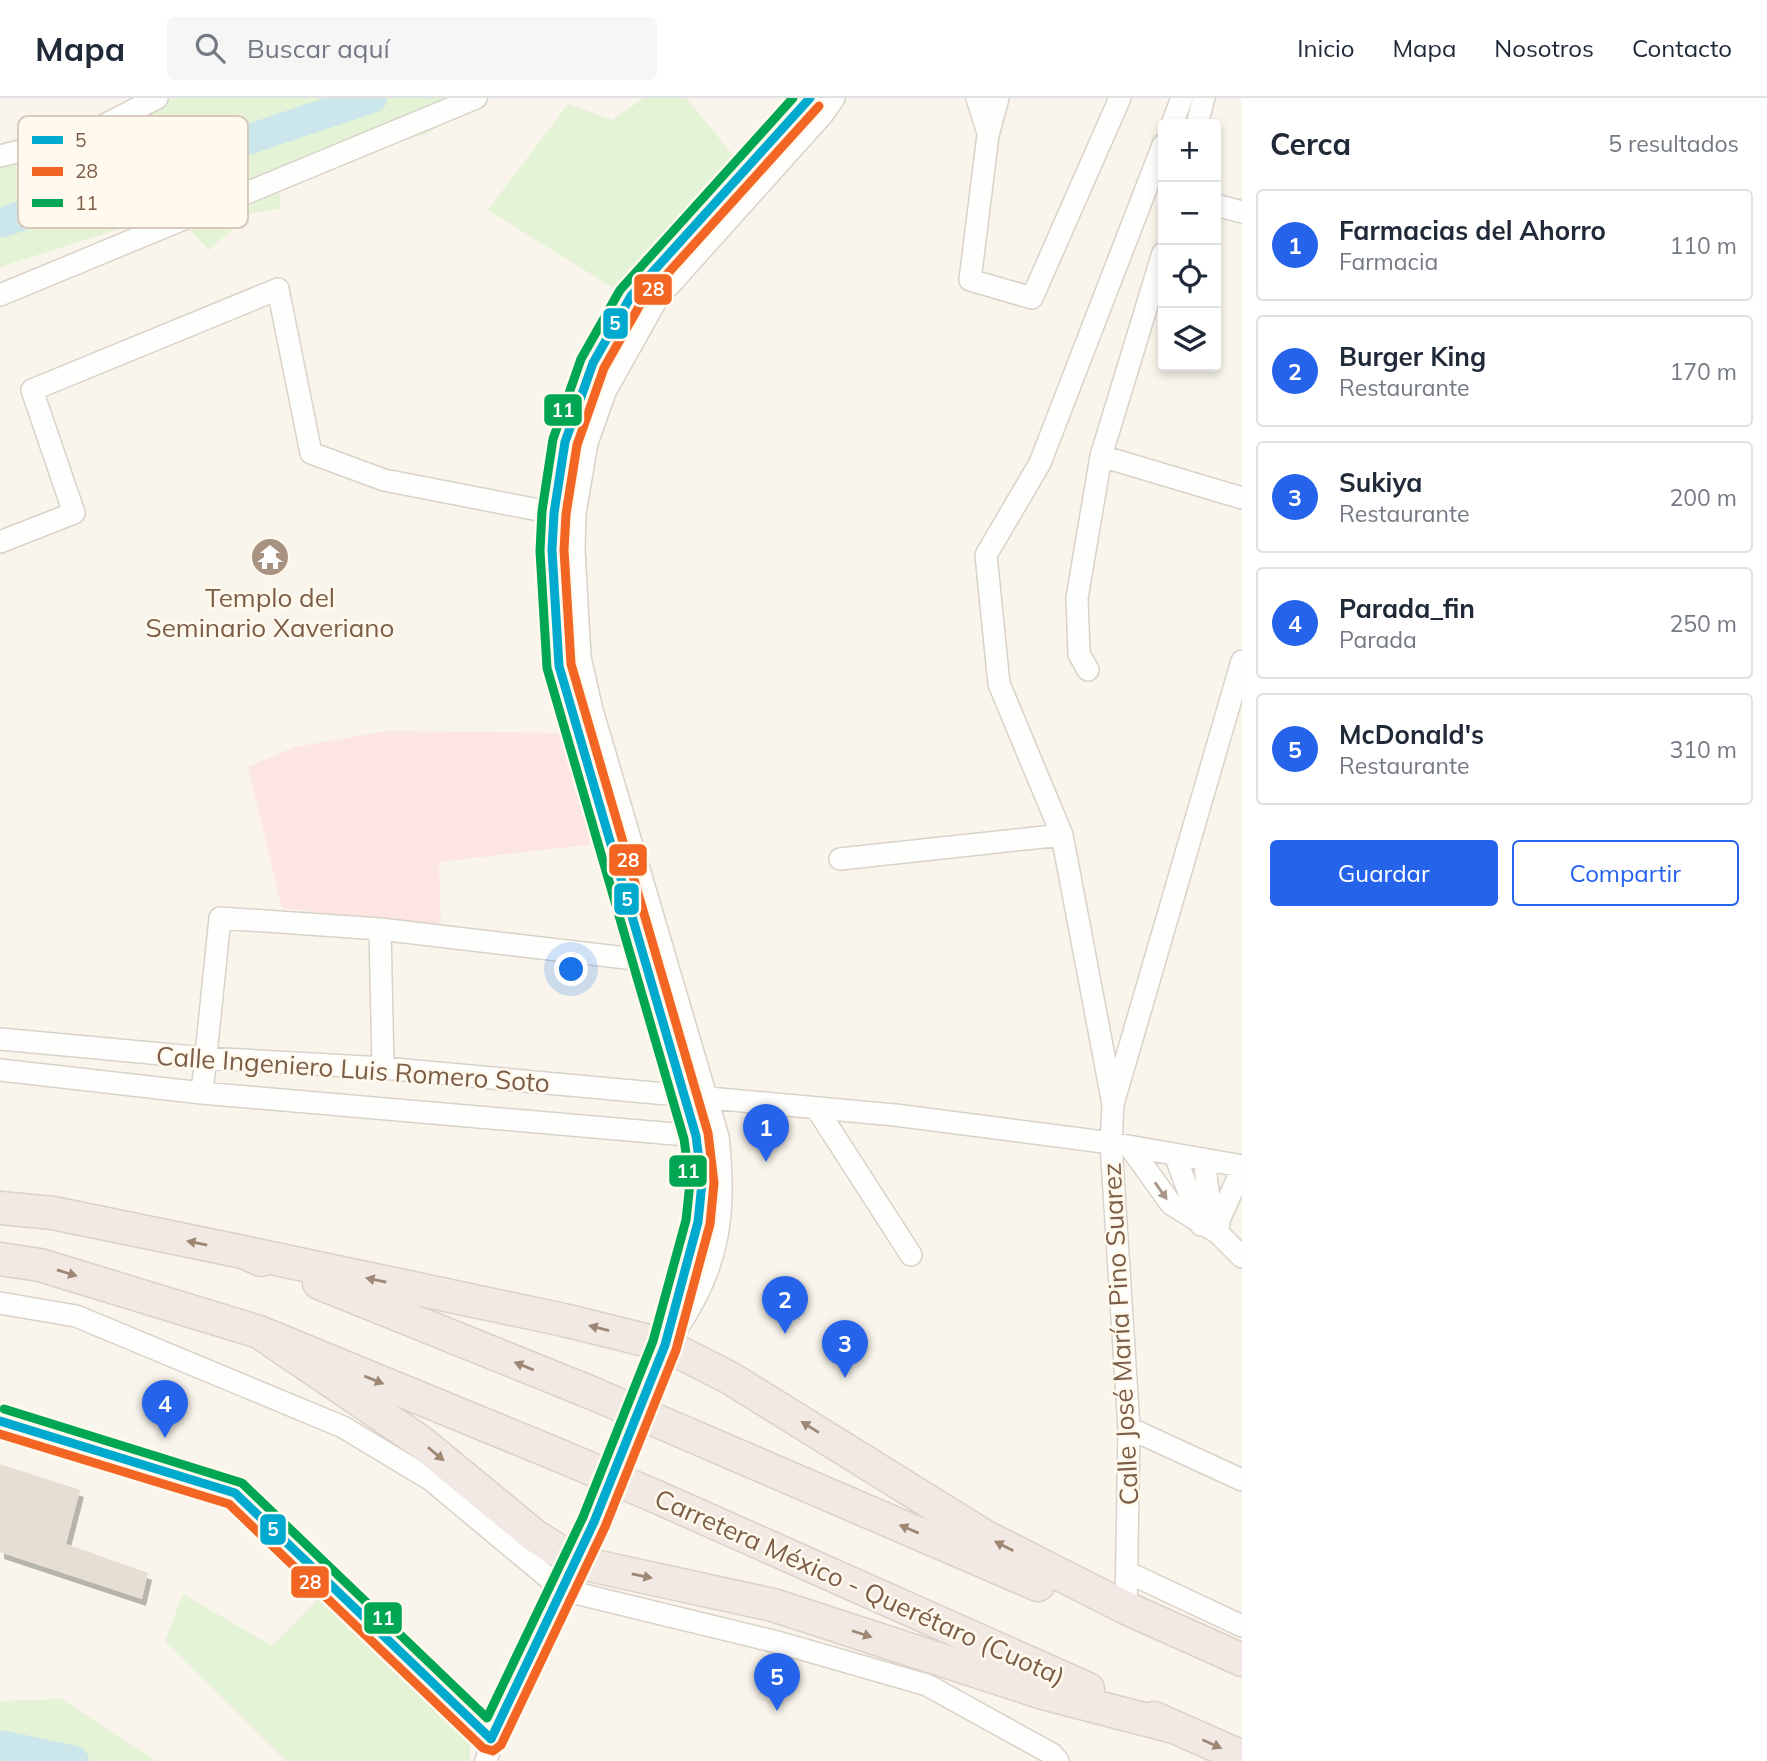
<!DOCTYPE html>
<html lang="es">
<meta charset="utf-8">
<style>
body{margin:0;font-family:Mulish,sans-serif;background:#f6f6f7;color:#1f2937}
.controls{position:absolute;right:21px;top:21px;display:grid;overflow:hidden;border-radius:7px;box-shadow:0 4px 10px #0003}
.controls button{width:63px;height:63px;display:grid;place-items:center;padding:0;border:0;border-bottom:2px solid #e0e1e3;background:#fff;color:#1f2937;font:35px sans-serif}
.you{position:absolute;left:572px;top:872px;width:24px;height:24px;margin:-18px;border:5px solid #fff;border-radius:50%;background:#1a73e8;box-shadow:0 0 0 10px #1a73e833}
.badge{display:grid;place-items:center;width:46px;height:46px;border-radius:50%;background:#2563eb;color:#fff;font-size:23px;font-weight:700}
.pin{position:absolute;translate:-50% -58px;filter:drop-shadow(0 2px 4px #0008)}
.pin::after{content:'';position:absolute;top:37px;width:24px;height:21px;background:inherit;clip-path:polygon(0 0,100% 0,50% 100%)}
.list{margin:0;padding:0;list-style:none}
h2{display:flex;justify-content:space-between;align-items:center;height:91px;margin:0;padding:0 28px;font-size:30px}
h2 small{font-size:23px;font-weight:400;color:#747a83}
.list li{display:grid;grid-template-columns:46px 1fr auto;gap:21px;align-items:center;box-sizing:border-box;height:112px;margin:0 14px 14px;padding:0 14px;border:2px solid #e0e1e3;border-radius:7px}
.list b{display:block;font-size:26px;white-space:nowrap}
.list p{margin:0;font-size:23px;white-space:nowrap;color:#747a83}
.list em{font-size:23px;font-style:normal;color:#747a83}
.actions{display:flex;gap:14px;padding:21px 28px}
.actions a{flex:1;padding:16px 0;border:2px solid #2563eb;border-radius:7px;text-align:center;font-size:24px;color:#2563eb}
.actions .main{background:#2563eb;color:#fff}
.icon{flex:none;width:38px;height:38px;fill:none;stroke:currentColor;stroke-width:2;stroke-linecap:round;stroke-linejoin:round}
.map{position:relative;flex:none;width:1242px;height:1663px;overflow:hidden}
header{display:flex;align-items:center;gap:42px;box-sizing:border-box;height:98px;padding:0 35px;background:#fff;border-bottom:2px solid #e0e1e3}
header strong{font-size:33px}
nav{display:flex;gap:38px;margin-inline-start:auto;font-size:24px}
.search{width:490px;height:63px;background:#f6f6f7;display:flex;align-items:center;gap:18px;box-sizing:border-box;padding:0 24px;border-radius:7px;color:#747a83;font-size:26px}
main{display:flex}
aside{flex:1;background:#fff}
.map>svg:first-child{display:block}
</style>
<header>
<strong>Mapa</strong>
<div class="search"><svg class="icon" aria-label="search" viewBox="0 0 24 24"><circle cx="10" cy="10" r="6"/><path d="M15 15l6 6"/></svg>Buscar aquí</div>
<nav><a>Inicio</a><a>Mapa</a><a>Nosotros</a><a>Contacto</a></nav>
</header>
<main>
<div class="map">
<svg width="1242" height="1663" viewBox="0 0 1242 1663">
<defs>
<filter id="shadow"><feDropShadow dx="4" dy="7" stdDeviation="0" flood-color="#0004"/></filter>
</defs>
<rect width="100%" height="100%" fill="#f9f5ec"/>
<path fill="#fce5e2" d="M388 633 566 635 603 745 439 764 441 829 282 810 248 669 295 649Z"/>
<path fill="#e4f2d5" d="M173 0H490L424 37 280 73V111L251 115 209 152 172 114 0 169V58L115 29Z
M644 0H686L737 62 618 193 488 112 568 6 612 22Z
M183 1496 272 1548 321 1498 470 1644V1663H286L165 1543Z
M62 1601 156 1663H0V1603Z"/>
<g fill="none" stroke-linecap="round" stroke-linejoin="round">
<path stroke="#cbe7eb" stroke-width="30" d="M0 125 372 0
M0 1647 74 1663"/>
</g>
<path fill="#e6ddd3" filter="url(#shadow)" d="M0 1366 80 1392 66 1446 148 1475 142 1501 0 1454Z"/>
<g fill="none" stroke-linecap="round" stroke-linejoin="round">
<defs>
<path id="minor" d="M977 0 988 35
M998 0 988 37 970 182 1032 200 1120 0
M1172 26 1182 0
M1197 26 1204 0
M0 58 87 36 157 0
M1216 107 1242 114
M0 197 476 0
M1101 358 1242 400
M0 444 74 415 32 292 278 191 311 355 384 382 554 415
M1088 572 1079 556 1077 500 1101 358 1163 155
M840 761 1062 737
M380 831 383 970
M0 941 205 960 383 970 895 1017 1111 1045 1242 1068
M0 972 202 995 709 1039
M202 995 220 820 380 831 643 862
M1113 1006 1062 737 999 586 986 457 1040 365 1163 47
M817 1011 911 1157
M1130 1049 1171 1106 1218 1135 1242 1159
M1175 1057 1201 1127
M1204 1061 1209 1100 1219 1122
M1218 1135 1219 1122 1242 1071
M0 1205 76 1218 343 1329 431 1382 563 1492 781 1545 927 1587 1052 1656 1058 1663
M673 1236C719 1172 727 1116 718 1039L592 612 580 559 574 452 575 415 587 345 605 294 657 201 823 16 834 0
M1129 1330 1242 1382
M1127 1474 1242 1528
M1126 1510 1129 1330 1111 1045 1113 1006 1242 563
M486 1663 501 1615 594 1424 665 1247 698 1124 702 1085 696 1038 559 568 552 452 554 415 565 344 593 265 631 198 810 0"/>
<path id="highway" d="M0 1110 53 1115 243 1154 261 1162
M243 1154 564 1222 665 1247 730 1280 986 1439 1126 1510 1242 1562
M0 1161 40 1167 259 1234 563 1359
M319 1185 587 1293
M259 1234 421 1344 535 1438 576 1464 773 1507 1043 1595 1174 1629
M683 1334 1038 1487
M657 1399 1088 1591
M1154 1620 1242 1659"/>
</defs>
<use href="#minor" stroke="#d9d2ca" stroke-width="24"/>
<use href="#highway" stroke="#dbd1c8" stroke-width="35"/>
<use href="#minor" stroke="#fefefc" stroke-width="21"/>
<use href="#highway" stroke="#f2e9e4" stroke-width="32"/>
<defs>
<path id="highway-bridge" d="M587 1293 683 1334
M563 1359 657 1399"/>
</defs>
<use href="#highway-bridge" stroke="#dbd1c8" stroke-width="35" stroke-linecap="butt"/>
<use href="#highway-bridge" stroke="#f2e9e4" stroke-width="32"/>
<defs>
<path id="bus-1" d="M0 1323 235 1395 491 1641 594 1424 665 1247 698 1124 702 1085 696 1038 559 568 552 452 554 415 565 344 593 265 631 198 810 0"/>
<path id="bus-2" d="M0 1336 229 1406 483 1650 493 1653 501 1647 605 1429 676 1252 710 1126 714 1085 708 1035 571 566 564 452 566 416 577 347 604 270 641 205 819 8"/>
<path id="bus-3" d="M4 1311 242 1385 487 1620 583 1419 653 1243 686 1122 690 1085 684 1041 547 570 540 453 542 413 553 341 581 261 620 192 793 0"/>
</defs>
<use href="#bus-1" stroke="#fff9ee" stroke-width="14"/>
<use href="#bus-2" stroke="#fff9ee" stroke-width="14"/>
<use href="#bus-3" stroke="#fff9ee" stroke-width="14"/>
<use href="#bus-1" stroke="#00a9ce" stroke-width="9"/>
<use href="#bus-2" stroke="#f26522" stroke-width="9"/>
<use href="#bus-3" stroke="#00a651" stroke-width="9"/>
</g>
<defs><path id="oneway-solid" d="M-6-.8H1V-3.2L6.5 0L1 3.2V.8H-6Z" transform="scale(1.75)"/></defs>
<use fill="#aa9586" href="#oneway-solid" transform="translate(1161 1093) rotate(55)"/>
<g fill="#9f8776">
<use href="#oneway-solid" transform="translate(197 1145) rotate(-168)"/>
<use href="#oneway-solid" transform="translate(67 1175) rotate(17)"/>
<use href="#oneway-solid" transform="translate(376 1182) rotate(-168)"/>
<use href="#oneway-solid" transform="translate(599 1230) rotate(-166)"/>
<use href="#oneway-solid" transform="translate(524 1268) rotate(-158)"/>
<use href="#oneway-solid" transform="translate(374 1282) rotate(22)"/>
<use href="#oneway-solid" transform="translate(810 1329) rotate(-148)"/>
<use href="#oneway-solid" transform="translate(436 1356) rotate(40)"/>
<use href="#oneway-solid" transform="translate(909 1431) rotate(-157)"/>
<use href="#oneway-solid" transform="translate(1004 1448) rotate(-153)"/>
<use href="#oneway-solid" transform="translate(642 1478) rotate(12)"/>
<use href="#oneway-solid" transform="translate(862 1536) rotate(18)"/>
<use href="#oneway-solid" transform="translate(1212 1646) rotate(24)"/>
</g>
<defs>
<symbol id="temple-disc" viewBox="-11 -11 22 22"><circle r="9.5" fill="#a89281" stroke="#fff9ee"/><path d="M0-6L5-2H3V0L6.5 2.5H4V6H1.5V3h-3V6H-4V2.5H-6.5L-3 0V-2H-5Z" fill="#fff"/></symbol>
</defs>
<g fill-rule="evenodd">
<use href="#temple-disc" x="248" y="437" width="44" height="44"/>
</g>
<g text-anchor="middle" dominant-baseline="central" stroke-width="5" stroke-linejoin="round" paint-order="stroke">
<g font-size="26" fill="#7c5d47" stroke="#fff9ee">
<text x="270" y="499">Templo del<tspan x="270" dy="30">Seminario Xaveriano</tspan></text>
</g>
<g font-size="26" fill="#7c5d47" stroke="#fff9ee">
<text transform="translate(353 971) rotate(4)">Calle Ingeniero Luis Romero Soto</text>
<text transform="translate(1120 1236) rotate(-93)">Calle José María Pino Suarez</text>
<text transform="translate(860 1489) rotate(24)">Carretera México - Querétaro (Cuota)</text>
</g>
</g>
<rect x="18" y="18" width="230" height="112" rx="10" fill="#fff9ee" stroke="#d8cabc" stroke-width="2"/>
<rect x="32" y="38" width="31" height="8" fill="#00a9ce"/>
<rect x="32" y="69" width="31" height="9" fill="#f26522"/>
<rect x="32" y="101" width="31" height="8" fill="#00a651"/>
<g font-size="19" fill="#7c5d47">
<text x="75" y="49">5</text>
<text x="75" y="80">28</text>
<text x="75" y="112">11</text>
</g>
<g stroke="#fff9ee" stroke-width="2.5">
<rect x="633" y="175" width="40" height="33" rx="7" fill="#f26522"/>
<rect x="602" y="209" width="27" height="33" rx="7" fill="#00a9ce"/>
<rect x="543" y="295" width="40" height="34" rx="7" fill="#00a651"/>
<rect x="608" y="745" width="40" height="34" rx="7" fill="#f26522"/>
<rect x="613" y="784" width="27" height="34" rx="7" fill="#00a9ce"/>
<rect x="668" y="1056" width="40" height="34" rx="7" fill="#00a651"/>
<rect x="259" y="1415" width="28" height="33" rx="7" fill="#00a9ce"/>
<rect x="290" y="1467" width="40" height="34" rx="7" fill="#f26522"/>
<rect x="363" y="1503" width="40" height="34" rx="7" fill="#00a651"/>
</g>
<g font-size="19" text-anchor="middle" font-weight="bold" fill="#fff">
<text x="653" y="198">28</text>
<text x="615" y="232">5</text>
<text x="563" y="319">11</text>
<text x="628" y="769">28</text>
<text x="627" y="808">5</text>
<text x="688" y="1080">11</text>
<text x="273" y="1438">5</text>
<text x="310" y="1491">28</text>
<text x="383" y="1527">11</text>
</g>
</svg>
<div class="controls">
<button>+</button>
<button>−</button>
<button><svg class="icon" aria-label="locate" viewBox="0 0 24 24"><circle cx="12" cy="12" r="6"/><path d="M12 2v4M12 18v4M2 12h4M18 12h4"/></svg></button>
<button><svg class="icon" aria-label="layers" viewBox="0 0 24 24"><path d="M12 4l9 5-9 5-9-5zM3 14l9 5 9-5"/></svg></button>
</div>
<div class="you"></div>
<div class="pin badge" style="left:766px;top:1064px">1</div>
<div class="pin badge" style="left:785px;top:1236px">2</div>
<div class="pin badge" style="left:845px;top:1280px">3</div>
<div class="pin badge" style="left:165px;top:1340px">4</div>
<div class="pin badge" style="left:777px;top:1613px">5</div>
</div>
<aside>
<h2>Cerca<small>5 resultados</small></h2>
<ul class="list">
<li><span class="badge">1</span><div><b>Farmacias del Ahorro</b><p>Farmacia</p></div><em>110 m</em></li>
<li><span class="badge">2</span><div><b>Burger King</b><p>Restaurante</p></div><em>170 m</em></li>
<li><span class="badge">3</span><div><b>Sukiya</b><p>Restaurante</p></div><em>200 m</em></li>
<li><span class="badge">4</span><div><b>Parada_fin</b><p>Parada</p></div><em>250 m</em></li>
<li><span class="badge">5</span><div><b>McDonald's</b><p>Restaurante</p></div><em>310 m</em></li>
</ul>
<div class="actions"><a class="main">Guardar</a><a>Compartir</a></div>
</aside>
</main>
